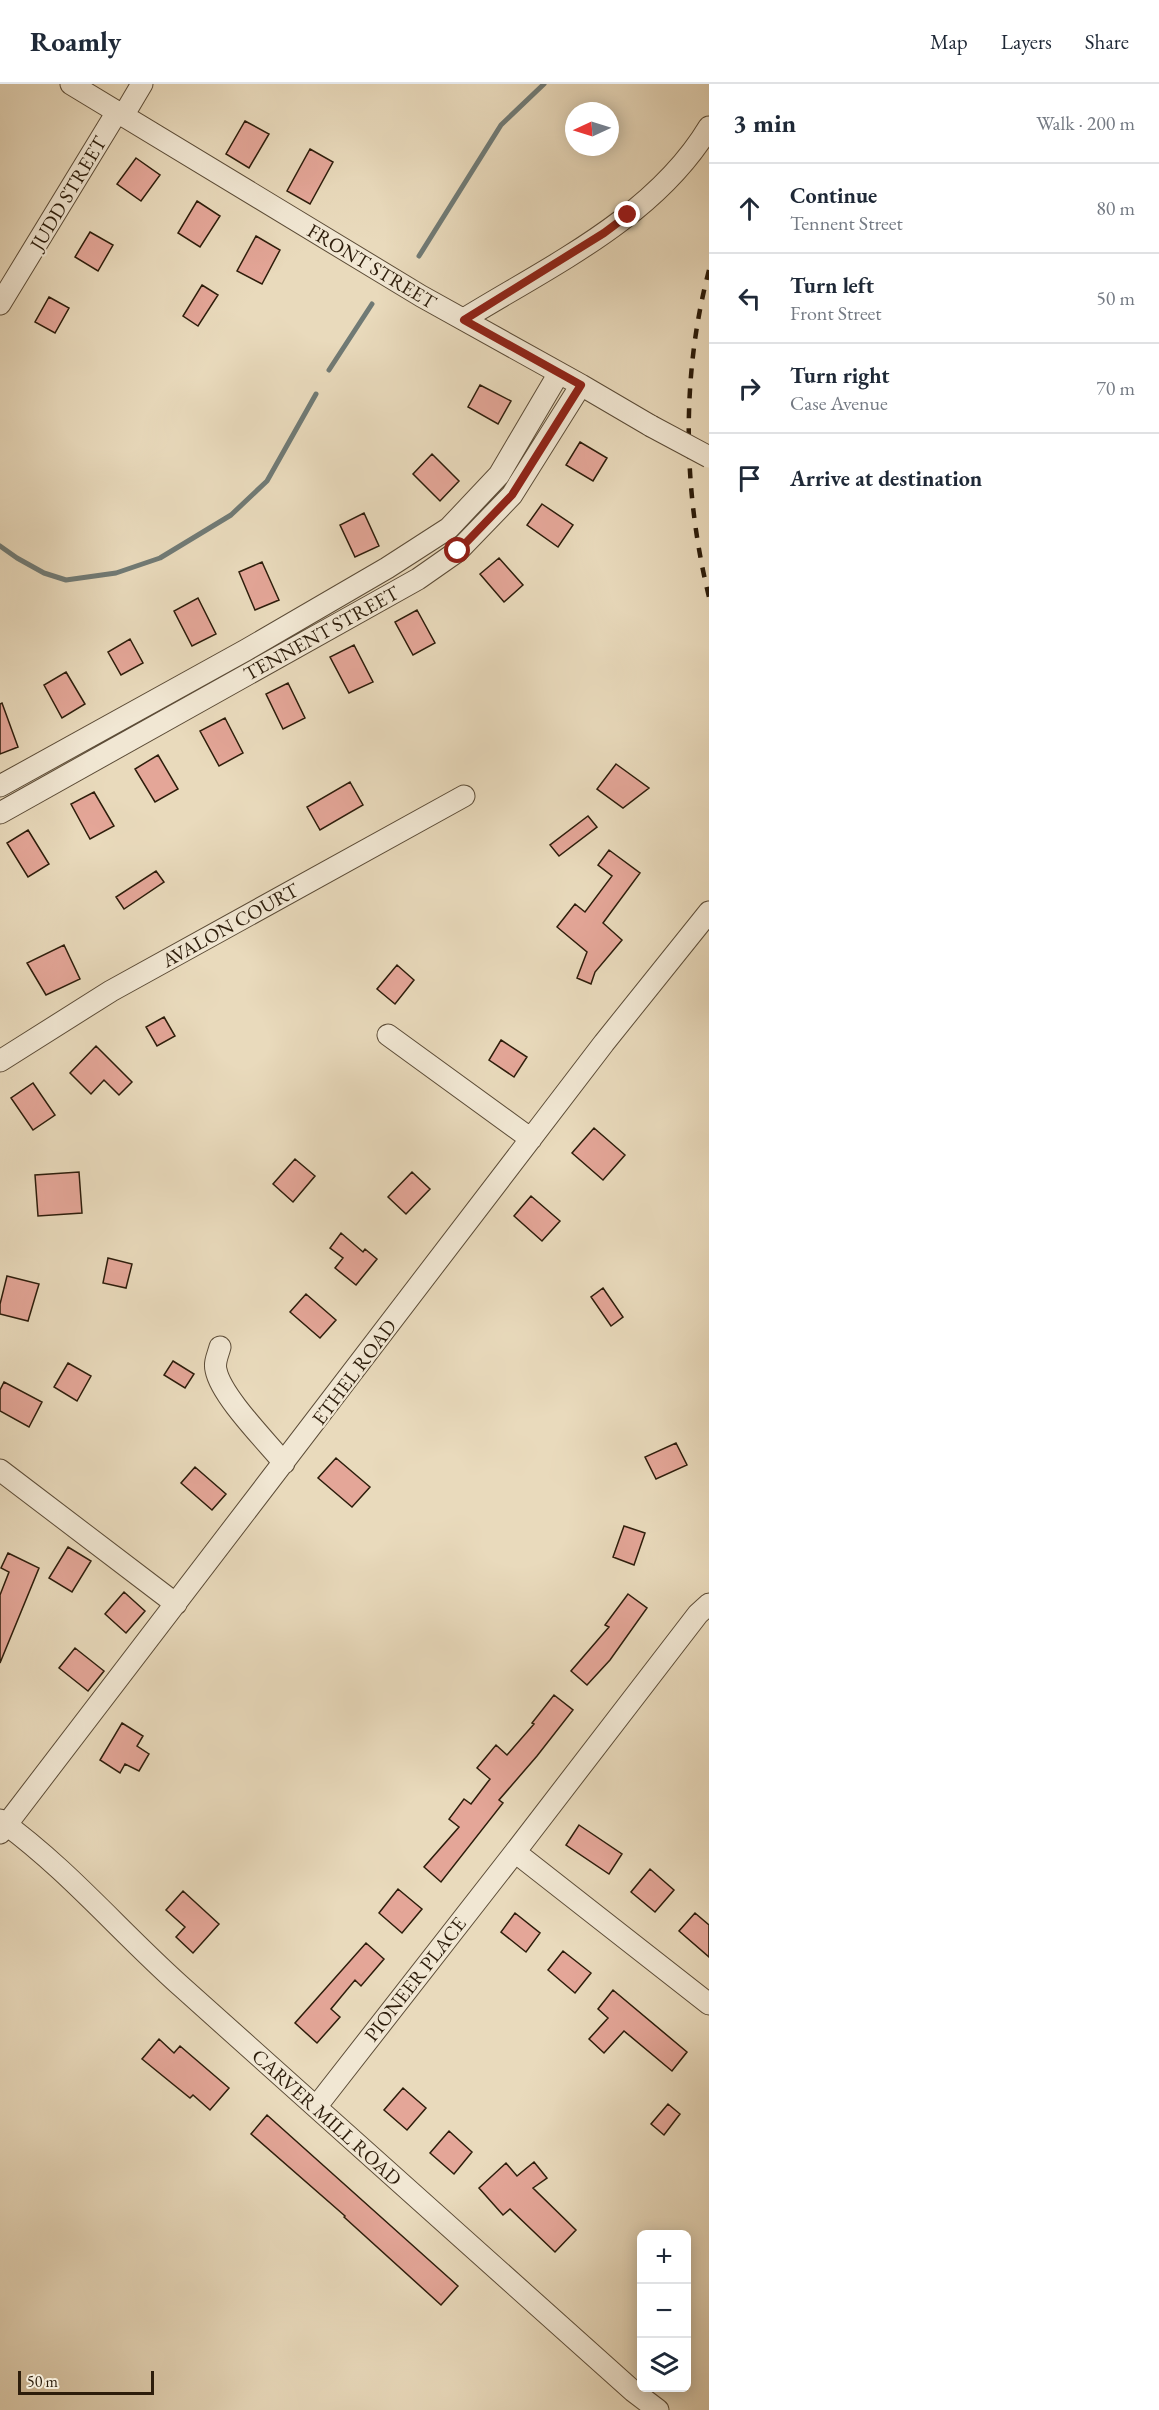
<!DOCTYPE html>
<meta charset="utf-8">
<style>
body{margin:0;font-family:"EB Garamond",serif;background:#f6f6f7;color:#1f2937}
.controls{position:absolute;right:18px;bottom:18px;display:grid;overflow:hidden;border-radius:9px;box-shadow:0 3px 15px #0003}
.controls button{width:54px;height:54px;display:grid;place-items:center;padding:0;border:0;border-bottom:2px solid #e0e1e3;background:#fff;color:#1f2937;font:30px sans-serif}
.compass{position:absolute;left:565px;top:18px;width:54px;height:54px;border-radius:50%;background:#fff;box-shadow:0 3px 15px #0003;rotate:266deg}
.scale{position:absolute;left:18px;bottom:15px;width:136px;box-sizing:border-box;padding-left:6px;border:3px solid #2d1d0b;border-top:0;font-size:16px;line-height:21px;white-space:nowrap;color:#2d1d0b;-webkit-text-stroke:4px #f1e7d3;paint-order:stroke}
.stop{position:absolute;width:18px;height:18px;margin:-14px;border:4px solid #8f2418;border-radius:50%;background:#fff}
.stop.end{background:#8f2418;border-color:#fff;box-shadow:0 2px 6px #0008}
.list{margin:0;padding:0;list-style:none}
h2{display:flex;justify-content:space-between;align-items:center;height:78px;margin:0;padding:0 24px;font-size:26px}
h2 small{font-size:20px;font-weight:400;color:#747a83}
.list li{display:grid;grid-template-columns:39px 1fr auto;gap:18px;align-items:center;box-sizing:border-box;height:90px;padding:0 24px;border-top:2px solid #e0e1e3}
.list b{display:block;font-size:22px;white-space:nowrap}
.list p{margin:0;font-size:20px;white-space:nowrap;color:#747a83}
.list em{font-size:20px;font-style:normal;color:#747a83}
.icon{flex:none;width:33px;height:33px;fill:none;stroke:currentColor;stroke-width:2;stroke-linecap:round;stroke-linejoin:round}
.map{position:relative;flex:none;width:709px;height:2326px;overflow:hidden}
header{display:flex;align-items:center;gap:36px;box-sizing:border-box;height:84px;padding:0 30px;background:#fff;border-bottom:2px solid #e0e1e3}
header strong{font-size:28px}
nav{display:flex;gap:33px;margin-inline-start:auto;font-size:21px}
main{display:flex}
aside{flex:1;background:#fff}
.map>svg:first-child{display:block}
</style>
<header>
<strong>Roamly</strong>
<nav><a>Map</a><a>Layers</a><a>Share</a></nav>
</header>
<main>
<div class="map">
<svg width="709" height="2326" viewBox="0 0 709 2326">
<rect width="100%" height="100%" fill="#e9dabc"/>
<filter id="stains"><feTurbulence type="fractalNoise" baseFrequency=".00333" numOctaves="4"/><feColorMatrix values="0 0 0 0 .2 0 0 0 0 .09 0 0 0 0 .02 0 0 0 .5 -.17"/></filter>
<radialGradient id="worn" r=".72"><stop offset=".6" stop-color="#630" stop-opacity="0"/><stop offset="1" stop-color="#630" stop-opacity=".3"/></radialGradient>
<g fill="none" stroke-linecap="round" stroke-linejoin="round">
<path stroke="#707a75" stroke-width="5" d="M419 172 501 41 544 0
M329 286 372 220
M0 462 17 474 44 489 66 496 116 489 160 474 231 431 267 397 316 310"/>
</g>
<path fill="#e4a698" stroke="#2d1d0b" stroke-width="1.5" d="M245 37 269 50 249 84 226 70Z
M310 65 333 78 310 120 287 107Z
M136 74 160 91 141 117 117 100Z
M197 117 220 132 200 163 178 149Z
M90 148 113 161 98 187 75 173Z
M256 152 280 166 262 200 237 187Z
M202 201 218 211 198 242 183 232Z
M49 213 69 224 55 249 35 238Z
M480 301 511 317 498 340 468 323Z
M580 358 607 374 593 397 566 381Z
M432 370 459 397 440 417 413 390Z
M542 420 573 441 558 463 527 441Z
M364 429 379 462 355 473 340 441Z
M499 474 523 501 504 518 480 490Z
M262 478 279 516 255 526 239 488Z
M198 514 216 550 192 562 174 527Z
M417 526 435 559 413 571 395 538Z
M130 555 143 579 121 591 108 568Z
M354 561 373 598 349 609 330 573Z
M66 588 85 620 62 634 44 601Z
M288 599 305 634 283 645 266 610Z
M2 619 18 663 0 670V620Z
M225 634 243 669 219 682 200 647Z
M158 671 178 705 155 718 135 685Z
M616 680 649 704 623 724 597 705Z
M350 698 363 721 320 746 307 723Z
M94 708 114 742 90 755 71 720Z
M588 732 597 743 559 772 550 761Z
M28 746 49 780 28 793 7 759Z
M609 766 640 789 603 839 622 856 595 888 591 900 577 894 587 868 557 843 575 820 585 828 612 792 598 781Z
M156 787 164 798 124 825 116 813Z
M64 861 80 895 46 911 27 879Z
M397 881 414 896 395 920 377 905Z
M164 933 175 952 157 962 146 943Z
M501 956 527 973 514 993 489 976Z
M96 962 132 998 119 1011 104 996 91 1010 70 989Z
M33 999 55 1031 33 1046 11 1014Z
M594 1044 625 1071 603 1096 572 1069Z
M295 1075 315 1092 293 1118 273 1100Z
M79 1088 82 1129 38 1132 35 1091Z
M412 1088 430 1105 406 1130 388 1113Z
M531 1112 560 1137 542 1157 514 1132Z
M341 1149 363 1168 365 1165 377 1175 356 1201 335 1184 343 1174 330 1164Z
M108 1174 132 1180 126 1204 103 1199Z
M7 1192 39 1200 28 1237 0 1230V1220Z
M603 1204 623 1233 611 1242 591 1213Z
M306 1210 336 1236 320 1254 290 1228Z
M173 1277 194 1290 185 1304 164 1291Z
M68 1279 91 1292 77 1317 54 1303Z
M4 1298 42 1318 29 1343 0 1327V1306Z
M676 1359 687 1381 656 1395 645 1373Z
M336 1374 370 1403 352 1423 318 1394Z
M195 1383 226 1410 212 1426 181 1399Z
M624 1442 645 1449 634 1481 613 1473Z
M68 1463 91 1477 72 1508 49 1494Z
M8 1469 39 1484 0 1579V1511L9 1488 1 1484Z
M124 1508 145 1527 126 1549 105 1530Z
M628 1510 647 1524 610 1576 587 1601 571 1587 609 1543 605 1541Z
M75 1564 104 1587 88 1607 59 1584Z
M554 1611 573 1626 537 1672 499 1716 503 1719 441 1798 424 1783 459 1743 449 1735 464 1715 471 1720 490 1695 477 1684 496 1661 507 1671 534 1640 532 1639Z
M122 1639 143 1652 137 1662 149 1670 139 1687 125 1680 120 1689 100 1676Z
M579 1741 622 1770 609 1790 566 1761Z
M650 1785 674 1806 655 1828 631 1808Z
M398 1805 422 1825 402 1849 379 1829Z
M183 1807 219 1840 193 1869 176 1853 185 1843 166 1826Z
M515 1829 540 1849 526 1868 501 1848Z
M695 1829 709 1841V1873L679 1847Z
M366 1859 384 1875 361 1902 355 1896 331 1925 340 1933 317 1959 295 1939Z
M563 1867 591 1889 575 1909 548 1886Z
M613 1906 687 1968 672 1987 624 1947 604 1969 589 1955 608 1934 598 1925Z
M159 1955 174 1969 180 1962 229 2004 210 2026 193 2011 190 2014 142 1975Z
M403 2004 426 2024 407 2046 384 2026Z
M668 2020 680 2030 664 2051 651 2040Z
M267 2031 458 2202 441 2221 344 2133 345 2132 251 2050Z
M449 2047 472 2068 454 2090 430 2069Z
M534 2078 547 2094 533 2104 576 2146 555 2168 510 2125 503 2131 479 2104 506 2079 517 2092Z"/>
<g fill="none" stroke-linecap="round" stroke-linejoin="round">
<defs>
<path id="minor" d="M71 0 421 212 581 301 651 342
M123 32 142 0
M0 220 117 28
M464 235C550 182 655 133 709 43
M0 702 246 566 387 484 449 444 499 391 559 289
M0 729 418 495 458 467 512 411 581 301
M388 951 531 1055
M0 977 111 907 464 712
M220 1263C218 1271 214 1278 216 1286 221 1312 266 1357 284 1379
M0 1386 176 1520
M709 1520 698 1530 515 1768 709 1920
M0 1736C68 1785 121 1849 183 1904 333 2038 483 2172 633 2307L658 2326
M0 1749 604 959 709 828
M316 2023 515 1768"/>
</defs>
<use href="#minor" stroke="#5c4c37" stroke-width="23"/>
<use href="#minor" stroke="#f1e7d3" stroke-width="21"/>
<path stroke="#2d1d0b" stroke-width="4.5" stroke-dasharray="10 10" stroke-linecap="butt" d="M709 186C681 292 683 407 709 513"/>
<defs>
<path id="minor-bridge" d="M651 342 709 373"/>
</defs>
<use href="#minor-bridge" stroke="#5c4c37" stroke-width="23" stroke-linecap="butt"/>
<use href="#minor-bridge" stroke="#f1e7d3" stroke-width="21"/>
</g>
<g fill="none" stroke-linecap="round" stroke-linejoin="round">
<path stroke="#8f2418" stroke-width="8" d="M458 467 512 411 581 301 464 236 604 149 628 131"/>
</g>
<g text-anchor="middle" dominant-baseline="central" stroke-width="4.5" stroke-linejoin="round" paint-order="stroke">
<g font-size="20" fill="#2d1d0b" stroke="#f1e7d3">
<text transform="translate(68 109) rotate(-59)">JUDD STREET</text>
<text transform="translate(372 182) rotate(31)">FRONT STREET</text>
<text transform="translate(321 549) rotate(-29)">TENNENT STREET</text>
<text transform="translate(230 841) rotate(-29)">AVALON COURT</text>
<text transform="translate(354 1288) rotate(-53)">ETHEL ROAD</text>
<text transform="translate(415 1895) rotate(-52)">PIONEER PLACE</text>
<text transform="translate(327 2033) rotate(42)">CARVER MILL ROAD</text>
</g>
</g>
<rect width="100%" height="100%" filter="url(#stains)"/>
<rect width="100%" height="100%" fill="url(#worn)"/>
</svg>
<div class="controls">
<button>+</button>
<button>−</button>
<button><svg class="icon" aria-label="layers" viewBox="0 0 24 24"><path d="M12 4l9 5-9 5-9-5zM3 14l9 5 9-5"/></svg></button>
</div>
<svg class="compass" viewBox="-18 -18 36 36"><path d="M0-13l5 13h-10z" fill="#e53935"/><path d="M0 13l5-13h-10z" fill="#747a83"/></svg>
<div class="scale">50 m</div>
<div class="stop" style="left:458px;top:467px"></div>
<div class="stop end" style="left:628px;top:131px"></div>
</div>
<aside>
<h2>3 min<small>Walk · 200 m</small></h2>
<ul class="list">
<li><svg class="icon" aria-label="ahead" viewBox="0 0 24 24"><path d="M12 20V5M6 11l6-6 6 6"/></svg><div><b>Continue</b><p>Tennent Street</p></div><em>80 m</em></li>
<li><svg class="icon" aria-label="left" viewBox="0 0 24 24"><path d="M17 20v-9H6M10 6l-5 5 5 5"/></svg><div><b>Turn left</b><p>Front Street</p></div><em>50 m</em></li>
<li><svg class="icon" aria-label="right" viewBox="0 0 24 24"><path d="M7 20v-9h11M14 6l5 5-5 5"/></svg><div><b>Turn right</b><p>Case Avenue</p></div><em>70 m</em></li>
<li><svg class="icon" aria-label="arrive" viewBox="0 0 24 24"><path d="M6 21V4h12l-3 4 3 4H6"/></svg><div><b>Arrive at destination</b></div></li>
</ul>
</aside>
</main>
